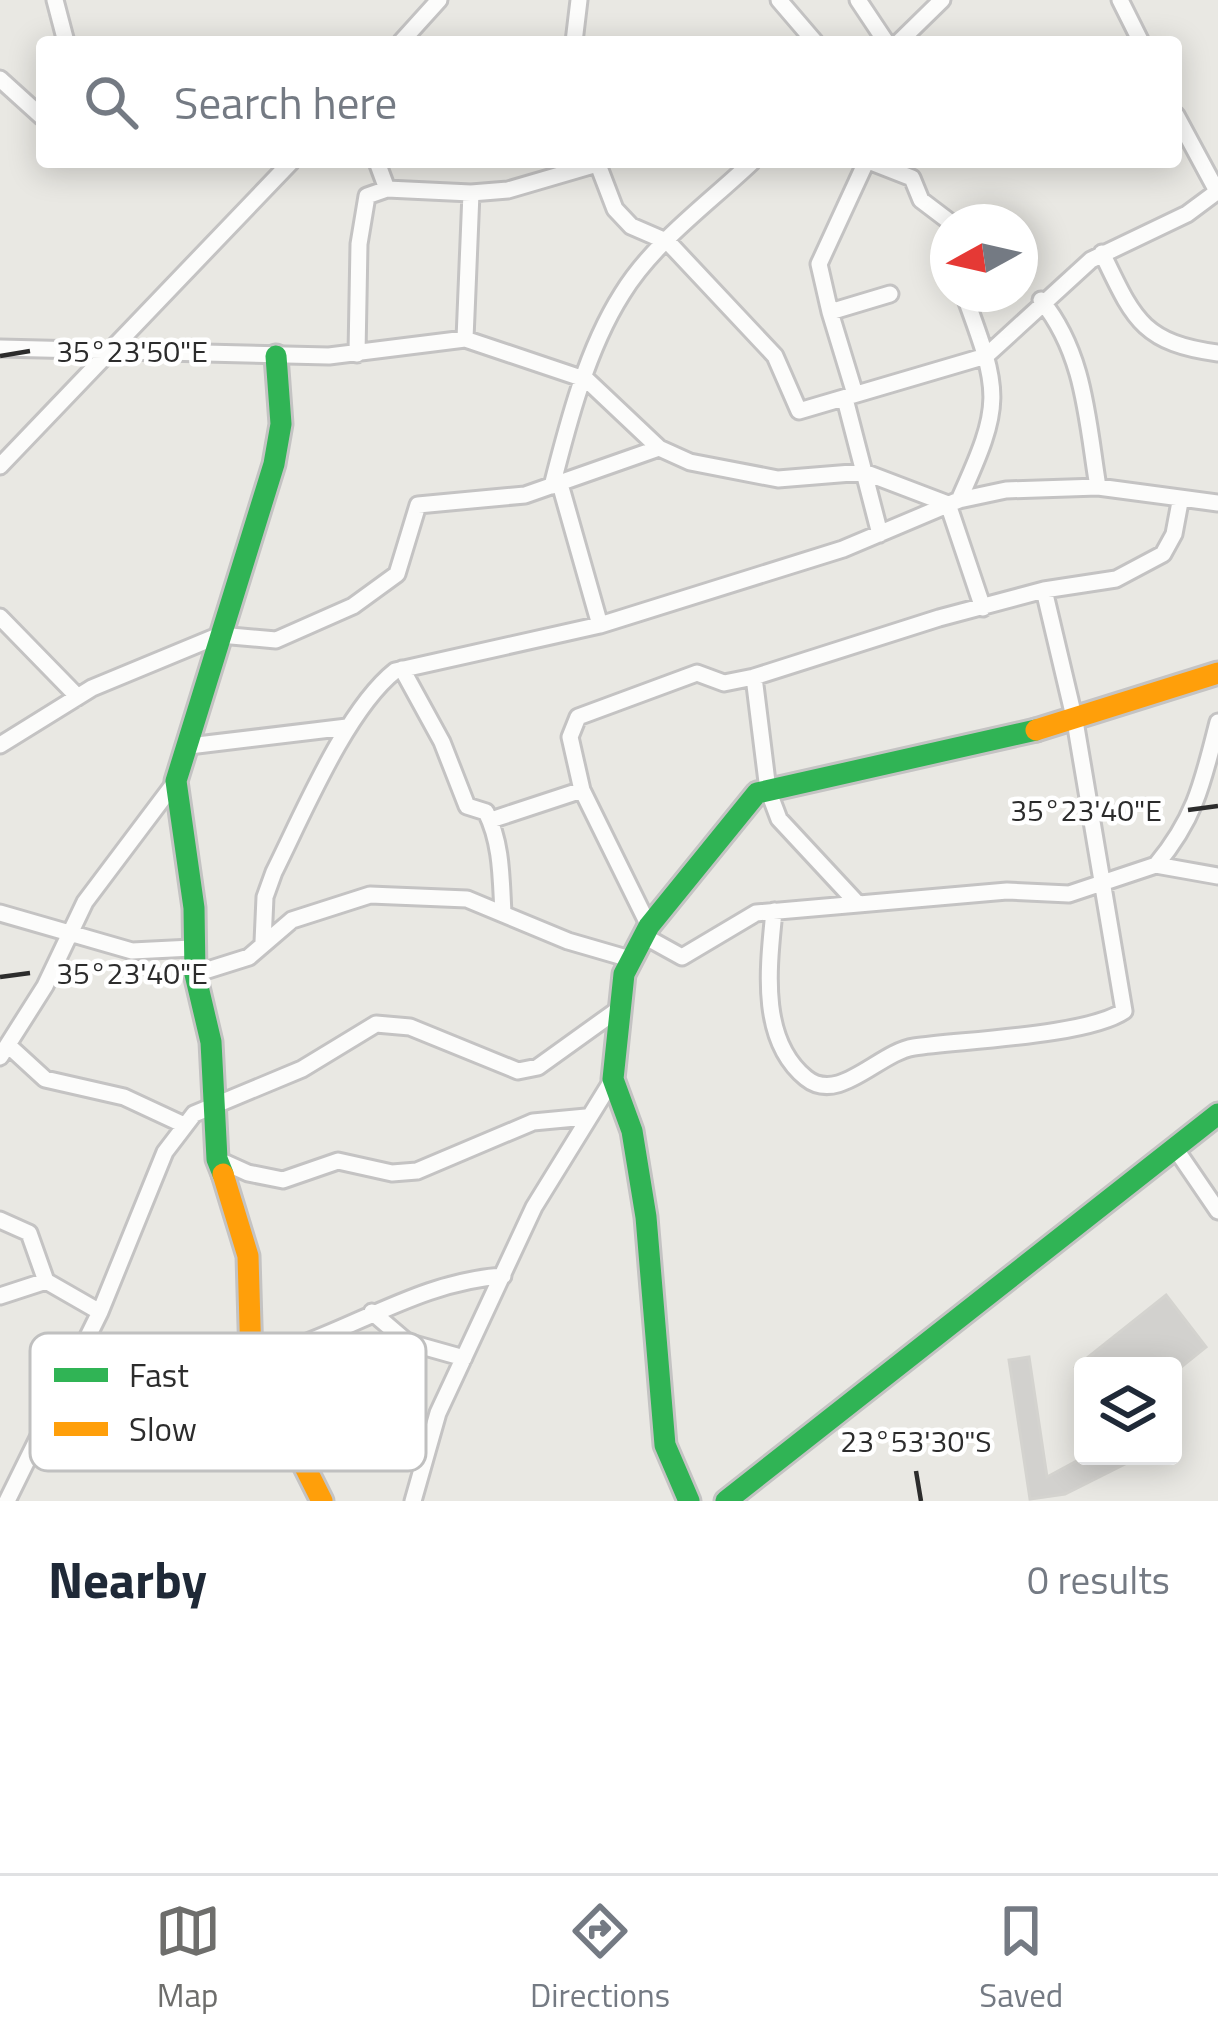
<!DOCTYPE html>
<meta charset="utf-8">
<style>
body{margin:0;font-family:"Titillium Web",sans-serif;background:#f2f2f3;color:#1f2937}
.controls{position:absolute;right:36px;bottom:36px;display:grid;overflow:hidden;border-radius:12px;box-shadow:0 6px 30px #0003}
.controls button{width:108px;height:108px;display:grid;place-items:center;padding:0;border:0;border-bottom:3px solid #e0e1e3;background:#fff;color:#1f2937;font:60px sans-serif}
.compass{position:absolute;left:930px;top:204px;width:108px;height:108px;border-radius:50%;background:#fff;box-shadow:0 6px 30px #0003;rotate:262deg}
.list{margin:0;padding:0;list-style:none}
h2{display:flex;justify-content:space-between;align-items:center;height:156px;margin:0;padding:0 48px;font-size:51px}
h2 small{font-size:39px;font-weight:400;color:#747a83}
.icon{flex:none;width:66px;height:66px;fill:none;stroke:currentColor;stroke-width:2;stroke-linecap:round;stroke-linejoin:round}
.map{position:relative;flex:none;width:1218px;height:1501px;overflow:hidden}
.search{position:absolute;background:#fff;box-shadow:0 6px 30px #0003;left:36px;right:36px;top:36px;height:132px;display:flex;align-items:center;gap:30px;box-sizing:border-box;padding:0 42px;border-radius:12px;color:#747a83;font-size:45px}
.sheet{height:372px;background:#fff}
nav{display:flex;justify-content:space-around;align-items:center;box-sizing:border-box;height:168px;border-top:3px solid #e0e1e3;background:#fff;font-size:33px;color:#747a83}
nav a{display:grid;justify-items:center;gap:6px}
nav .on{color:#6e6e6c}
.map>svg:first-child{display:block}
</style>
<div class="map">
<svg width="1218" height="1501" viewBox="0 0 1218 1501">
<rect width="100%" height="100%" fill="#e9e8e3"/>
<path fill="#d2d1ce" stroke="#d4d3cf" stroke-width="3" d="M1166 1295 1206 1347 1181 1367 1175 1359 1166 1366H1077Z
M1029 1357 1047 1477 1086 1456H1141L1065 1494 1030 1499 1009 1360Z"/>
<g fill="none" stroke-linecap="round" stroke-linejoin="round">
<defs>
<path id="street" d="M55 0 66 42
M779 0 815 42
M858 0 886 42
M1120 0 1141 42
M401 42 439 0
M574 42 579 0
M899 42 942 0
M0 79 42 117
M1176 115 1218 193
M377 162 387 189
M597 162 615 209 631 226 668 242 775 356 799 411 986 356 1091 260 1187 214 1218 191
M871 162 912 178 921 200 950 222
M1102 253C1133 317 1141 343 1218 353
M1041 300C1085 354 1087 420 1098 487
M830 312 819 264 866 162
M465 339 471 193 508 190 597 164
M0 348 329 356 465 339 587 380 659 448 690 462 778 479 864 472 948 504 983 608
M357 354 359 244 367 196 387 189 471 193
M855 394 830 312 890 294
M845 399 880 534
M0 466 291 162
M560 484 600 625
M552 486C568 423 587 349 622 294 653 243 709 203 752 162
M959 500C1003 403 1001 394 964 294
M0 617 78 697
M402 669 442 742 467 806 486 812C502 844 501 879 503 913
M0 745 92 688 220 635 276 640 353 606 397 574 418 505 525 495 659 448
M189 746 347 727
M582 790 570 737 578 717 697 673 724 683 754 677
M491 820 582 790 649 926
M1156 865C1196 817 1203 781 1218 722
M858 904 779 819 768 790 754 677 939 618 1044 590 1116 579 1163 554 1174 534 1180 502
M774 911C769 964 758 1039 806 1078 839 1105 879 1052 914 1047 962 1040 1087 1036 1124 1011L1075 721 1044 590
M0 913 132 951 192 948
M644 936 682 957 756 913 1007 891 1069 894 1156 865 1218 876
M263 942 265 897 274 872C303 814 346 710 395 671L600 625 843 549 959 500 1006 490 1098 487 1218 503
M195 974 249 957 292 920 370 895 467 899 568 941 630 959
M9 1046 45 1079 124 1097 182 1124
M0 1057 45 986 85 902 176 781
M1175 1148 1218 1211
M217 1159 248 1173 283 1180 338 1161 392 1173 417 1171 533 1122 586 1117
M0 1220 29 1233 46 1281 100 1312 165 1152 194 1114 302 1069 376 1024 410 1027 518 1071 538 1067 616 1011
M0 1296 46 1281
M372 1312 407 1342 464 1358
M251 1359C339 1341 411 1282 503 1276
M7 1501 100 1312
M413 1501 438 1413 534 1207 613 1079"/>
<path id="fast" d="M223 1174 217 1159 211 1042 195 974 194 908 176 781 274 464 281 424 276 356
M689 1501 665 1445 646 1217 632 1131 613 1079 624 974 649 926 757 793 1036 730
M726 1501 1218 1114"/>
<path id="slow" d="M1036 730 1218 673
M223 1174 248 1256 251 1359 322 1501"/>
</defs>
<use href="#street" stroke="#c4c3c3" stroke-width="21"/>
<use href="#fast" stroke="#c4c3c3" stroke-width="27"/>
<use href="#slow" stroke="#c4c3c3" stroke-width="27"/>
<use href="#street" stroke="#fcfcfb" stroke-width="15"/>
<use href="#fast" stroke="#30b455" stroke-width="21"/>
<use href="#slow" stroke="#ff9f0a" stroke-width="21"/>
</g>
<path fill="none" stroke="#2c2c2c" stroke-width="4.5" d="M0 356 30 351M1188 810 1218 806M0 977 30 973M916 1471 921 1501"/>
<rect x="30" y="1333" width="396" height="138" rx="18" fill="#fff" stroke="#c0c0c0" stroke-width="3"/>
<rect x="54" y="1368" width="54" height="14" fill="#30b455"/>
<rect x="54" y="1422" width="54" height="14" fill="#ff9f0a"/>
<g font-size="33" fill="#2c2c2c">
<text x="129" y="1387">Fast</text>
<text x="129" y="1441">Slow</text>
</g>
<g font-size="30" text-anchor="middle" fill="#2c2c2c" stroke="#fff" stroke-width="9" stroke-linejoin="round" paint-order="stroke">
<text x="132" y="362">35°23'50"E</text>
<text x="1086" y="821">35°23'40"E</text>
<text x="132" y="984">35°23'40"E</text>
<text x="916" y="1452">23°53'30"S</text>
</g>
</svg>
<div class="controls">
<button><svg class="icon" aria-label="layers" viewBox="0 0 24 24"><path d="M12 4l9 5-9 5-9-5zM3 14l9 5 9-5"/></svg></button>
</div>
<svg class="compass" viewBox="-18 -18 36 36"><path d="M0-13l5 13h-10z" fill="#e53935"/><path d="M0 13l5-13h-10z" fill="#747a83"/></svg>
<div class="search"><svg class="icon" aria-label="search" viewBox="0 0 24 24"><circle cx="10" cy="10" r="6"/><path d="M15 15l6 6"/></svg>Search here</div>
</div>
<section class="sheet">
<h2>Nearby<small>0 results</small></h2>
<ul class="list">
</ul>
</section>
<nav>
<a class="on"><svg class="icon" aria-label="map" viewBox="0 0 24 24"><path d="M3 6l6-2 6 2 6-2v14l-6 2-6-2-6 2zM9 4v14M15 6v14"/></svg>Map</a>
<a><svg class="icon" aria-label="directions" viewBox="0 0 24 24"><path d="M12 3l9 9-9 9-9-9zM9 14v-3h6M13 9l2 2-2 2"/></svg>Directions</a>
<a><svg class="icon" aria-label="saved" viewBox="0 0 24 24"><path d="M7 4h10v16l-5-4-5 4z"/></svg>Saved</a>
</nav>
